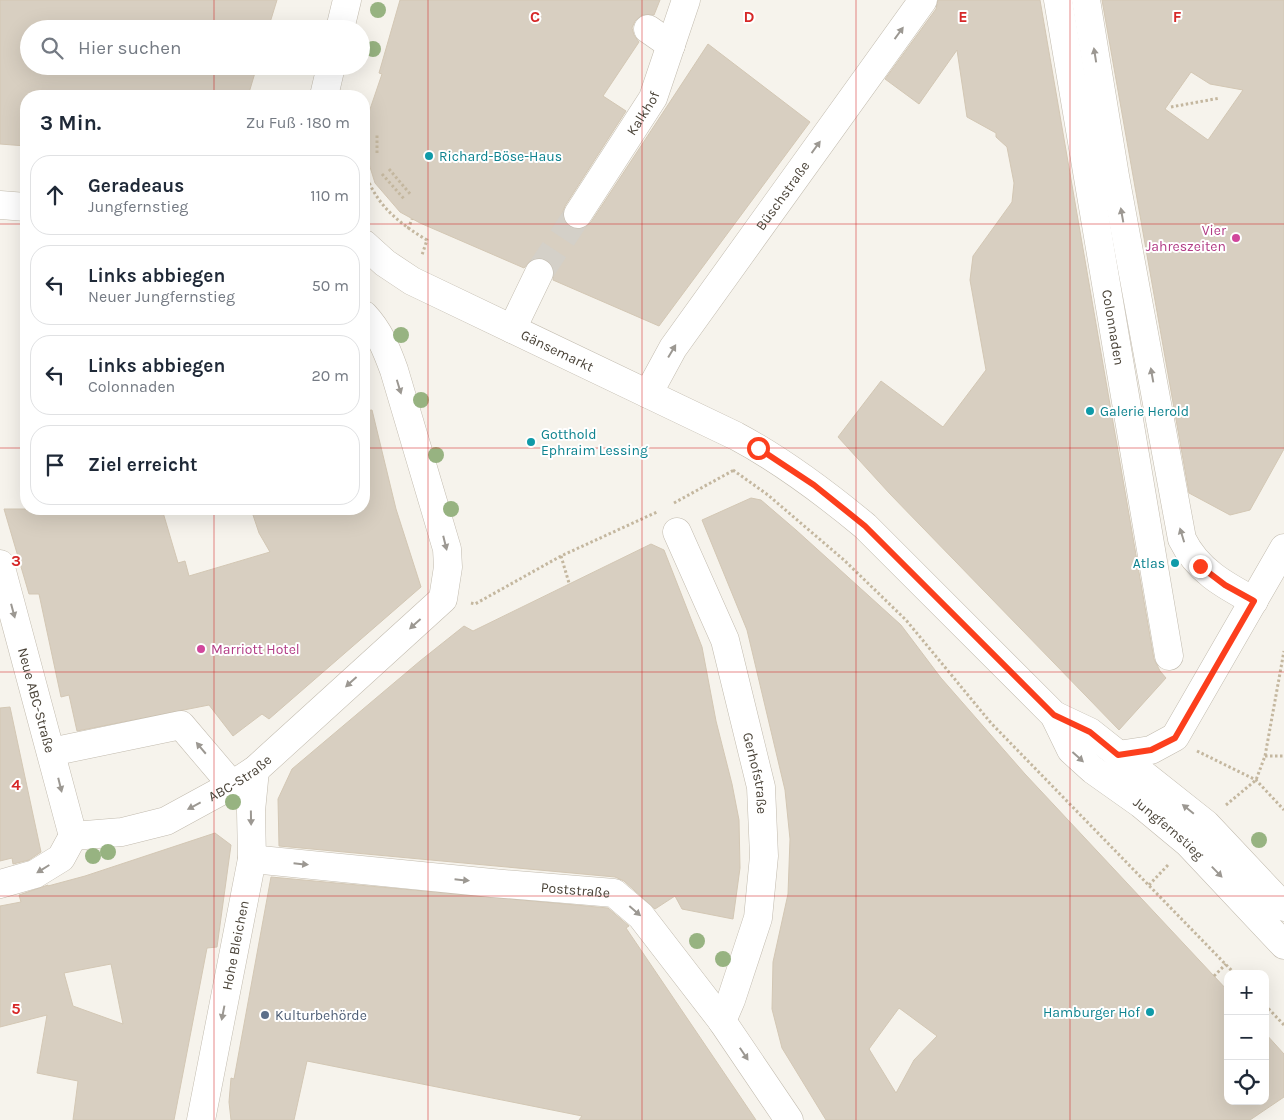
<!DOCTYPE html>
<html lang="de">
<meta charset="utf-8">
<style>
body{margin:0;font-family:Karla,sans-serif;background:#f6f6f7;color:#1f2937}
.controls{position:absolute;right:15px;bottom:15px;display:grid;overflow:hidden;border-radius:10px;box-shadow:0 5px 20px #0002}
.controls button{width:45px;height:45px;display:grid;place-items:center;padding:0;border:0;border-bottom:1px solid #e0e1e3;background:#fff;color:#1f2937;font:25px sans-serif}
.stop{position:absolute;width:15px;height:15px;margin:-11px;border:4px solid #fc3f1d;border-radius:50%;background:#fff}
.stop.end{background:#fc3f1d;border-color:#fff;box-shadow:0 1px 5px #0008}
.list{margin:0;padding:0;list-style:none}
h2{display:flex;justify-content:space-between;align-items:center;height:65px;margin:0;padding:0 20px;font-size:21px}
h2 small{font-size:16px;font-weight:400;color:#747a83}
.list li{display:grid;grid-template-columns:32px 1fr auto;gap:15px;align-items:center;box-sizing:border-box;height:80px;margin:0 10px 10px;padding:0 10px;border:1px solid #e0e1e3;border-radius:20px}
.list b{display:block;font-size:19px;white-space:nowrap}
.list p{margin:0;font-size:16px;white-space:nowrap;color:#747a83}
.list em{font-size:16px;font-style:normal;color:#747a83}
.icon{flex:none;width:28px;height:28px;fill:none;stroke:currentColor;stroke-width:2;stroke-linecap:round;stroke-linejoin:round}
.map{position:relative;flex:none;width:1284px;height:1120px;overflow:hidden}
.search{position:absolute;background:#fff;box-shadow:0 5px 20px #0002;left:20px;top:20px;width:350px;height:55px;display:flex;align-items:center;gap:12px;box-sizing:border-box;padding:0 18px;border-radius:28px;color:#747a83;font-size:19px}
.panel{position:absolute;background:#fff;box-shadow:0 5px 20px #0002;left:20px;top:90px;width:350px;height:425px;border-radius:20px}
.map>svg:first-child{display:block}
</style>
<div class="map">
<svg width="1284" height="1120" viewBox="0 0 1284 1120">
<rect width="100%" height="100%" fill="#f6f3ec"/>
<path fill="#d8cfc1" stroke="#d3c7b4" fill-rule="evenodd" d="M0 0H277L268 29H29V66H257L248 96H26V146L0 144Z
M400 0H660L654 15H642L635 21 632 28 634 35 639 42 603 96 626 111 565 206 562 214 564 221 569 227 577 230 585 228 591 222 708 44 810 122 659 326 553 280 554 271 552 264 545 259 537 258 531 260 524 268 420 223 400 212 375 183 366 154 364 136 366 121 382 74 379 73Z
M938 0H1040L1154 659 1160 671 1166 678 1119 730 890 494 838 437 881 381 943 427 986 370 970 280 973 256 1012 202 1014 183 1007 147 996 137V133L967 117 957 50 919 104 885 79 936 9Z
M1102 0H1284V449L1250 510 1230 515 1189 493ZM1191 72 1210 84 1243 90 1208 140 1165 109Z
M372 410 396 509 421 587 269 719 262 714 233 736 209 705 77 731 69 695 61 697 39 594H29L4 509H162L178 563 185 561 189 576 270 552 259 533 251 509H364V411Z
M751 498 761 500 796 530 901 625 941 678 1025 774 1228 991V1101H1265V1033L1284 1054V1097L1250 1120H826L782 1048 772 1009 773 962 788 894 790 839 785 790 747 630 702 520ZM899 1008 937 1036 914 1060 896 1093 869 1049Z
M651 544 664 550 702 647 716 721 732 784 739 820 740 868 733 919 682 909 675 896 655 909 624 881 615 877 279 846 278 799 292 769 420 661 464 626 473 631Z
M10 707 41 852 29 860 13 864 12 858 0 861V708Z
M215 833 231 845 217 947 207 948 174 1120H73L78 1081 37 1073 47 1015 0 1027V906L21 902 19 895 48 885V886L85 876ZM111 964 123 1024 73 1006 64 973Z
M271 877 608 908 629 926 626 928 756 1120H579L582 1116 307 1061 294 1120H231L229 1102 231 1078 234 1079Z"/>
<g fill="none" stroke-linecap="round" stroke-linejoin="round">
<path stroke="#d4d0c8" stroke-width="28" stroke-dasharray="28 14" stroke-linecap="butt" d="M539 273 578 214"/>
<defs>
<g id="minor">
<path id="s1" d="M1058 0 1169 656"/>
<path d="M1086 0 1115 176 1182 539C1197 570 1224 585 1254 601"/>
<path d="M340 29 347 0"/>
<path d="M648 29 671 45"/>
<path d="M324 96 331 66"/>
<path d="M0 205 26 207"/>
<path id="s2" d="M578 214 653 98 686 0"/>
<path id="s3" d="M364 244 385 263 412 281 736 436C783 461 824 492 865 526L1054 715 1071 750 1093 770 1141 804 1188 843 1284 945"/>
<path d="M512 329 539 273"/>
<path id="s4" d="M648 394 673 348 923 0"/>
<path id="s5" d="M677 532 725 640 761 787 764 856 758 918 731 1000 722 1021"/>
<path id="s6" d="M0 564 73 836"/>
<path d="M1054 715 1090 732 1206 824 1284 907"/>
<path d="M51 752 181 725 232 785"/>
<path d="M1118 755 1151 750 1175 737 1284 548"/>
<path id="s7" d="M73 836 122 832 166 821 232 785 255 770 443 599 448 567 447 549 394 370C386 348 379 331 364 315"/>
<path id="s8" d="M252 859 492 883 614 893 641 916 722 1021 789 1120"/>
<path d="M0 884 35 874 61 858 73 836"/>
<path id="s9" d="M201 1120 252 859 251 811 255 770"/>
</g>
</defs>
<use href="#minor" stroke="#c2bbae" stroke-width="29"/>
<path stroke="#c4b79f" stroke-width="3" stroke-dasharray="2.5 2.5" stroke-linecap="butt" d="M1171 107 1220 98
M364 117 367 118
M377 153V135
M364 169C374 203 398 223 427 240L422 255
M389 169 411 195
M382 174 405 200
M408 229 412 219
M733 470 768 495 844 560 906 620 991 723 1235 974
M674 503 734 470
M561 556 569 583
M471 603 475 604 561 556 657 512
M1197 751 1256 780 1284 810
M1265 756H1284
M1226 805 1256 780 1265 756 1284 651
M1149 885 1169 864
M1214 976 1226 964
M1265 1005 1284 1025"/>
<use href="#minor" stroke="#fff" stroke-width="28"/>
</g>
<g fill="#97b381">
<circle cx="378" cy="10" r="8"/>
<circle cx="373" cy="49" r="8"/>
<circle cx="401" cy="335" r="8"/>
<circle cx="421" cy="400" r="8"/>
<circle cx="436" cy="455" r="8"/>
<circle cx="451" cy="509" r="8"/>
<circle cx="233" cy="802" r="8"/>
<circle cx="1259" cy="840" r="8"/>
<circle cx="108" cy="852" r="8"/>
<circle cx="93" cy="856" r="8"/>
<circle cx="697" cy="941" r="8"/>
<circle cx="723" cy="959" r="8"/>
</g>
<defs><path id="oneway-solid" d="M-6-.8H1V-3.2L6.5 0L1 3.2V.8H-6Z" transform="scale(1.25)"/></defs>
<g fill="#9c9892">
<use href="#oneway-solid" transform="translate(899 33) rotate(-54)"/>
<use href="#oneway-solid" transform="translate(1095 55) rotate(-99)"/>
<use href="#oneway-solid" transform="translate(816 147) rotate(-54)"/>
<use href="#oneway-solid" transform="translate(1122 215) rotate(-100)"/>
<use href="#oneway-solid" transform="translate(672 351) rotate(-59)"/>
<use href="#oneway-solid" transform="translate(1152 375) rotate(-100)"/>
<use href="#oneway-solid" transform="translate(399 387) rotate(73)"/>
<use href="#oneway-solid" transform="translate(1182 535) rotate(-107)"/>
<use href="#oneway-solid" transform="translate(445 543) rotate(76)"/>
<use href="#oneway-solid" transform="translate(13 611) rotate(75)"/>
<use href="#oneway-solid" transform="translate(415 624) rotate(138)"/>
<use href="#oneway-solid" transform="translate(351 682) rotate(138)"/>
<use href="#oneway-solid" transform="translate(201 748) rotate(-130)"/>
<use href="#oneway-solid" transform="translate(1078 757) rotate(42)"/>
<use href="#oneway-solid" transform="translate(60 785) rotate(76)"/>
<use href="#oneway-solid" transform="translate(194 806) rotate(152)"/>
<use href="#oneway-solid" transform="translate(1188 809) rotate(-141)"/>
<use href="#oneway-solid" transform="translate(251 818) rotate(89)"/>
<use href="#oneway-solid" transform="translate(301 864) rotate(6)"/>
<use href="#oneway-solid" transform="translate(43 869) rotate(148)"/>
<use href="#oneway-solid" transform="translate(1217 872) rotate(46)"/>
<use href="#oneway-solid" transform="translate(462 880) rotate(6)"/>
<use href="#oneway-solid" transform="translate(635 911) rotate(41)"/>
<use href="#oneway-solid" transform="translate(223 1013) rotate(101)"/>
<use href="#oneway-solid" transform="translate(744 1054) rotate(56)"/>
</g>
<g fill="none" stroke-linecap="round" stroke-linejoin="round">
<path stroke="#fc3f1d" stroke-width="6" d="M758 448 814 485 865 526 1054 715 1090 732 1118 755 1151 750 1175 738 1254 601 1225 585 1200 566"/>
</g>
<path fill="none" stroke="#d62828" stroke-width="1" stroke-opacity="0.55" d="M214 0V29M428 0V1120M642 0V1120M856 0V1120M1070 0V1120M214 66V96M0 224H26M364 224H1284M0 448H26M364 448H1284M214 509V1120M0 672H1284M0 896H1284"/>
<g fill="#0f9aa8" stroke="#fff" stroke-width="2">
<circle cx="429" cy="156" r="5"/>
<circle cx="1090" cy="411" r="5"/>
<circle cx="531" cy="442" r="5"/>
<circle cx="1175" cy="563" r="5"/>
<circle cx="1150" cy="1012" r="5"/>
</g>
<g fill="#d1479c" stroke="#fff" stroke-width="2">
<circle cx="1236" cy="238" r="5"/>
<circle cx="201" cy="649" r="5"/>
</g>
<circle fill="#5c6f8a" stroke="#fff" stroke-width="2" cx="265" cy="1015" r="5"/>
<g text-anchor="middle" dominant-baseline="central" stroke-width="4" stroke-linejoin="round" paint-order="stroke">
<g font-size="14" fill="#4b4439" stroke="#fff">
<text stroke="none"><textPath href="#s2" startOffset="120">Kalkhof</textPath></text>
<text stroke="none"><textPath href="#s4" startOffset="240">Büschstraße</textPath></text>
<text stroke="none"><textPath href="#s1" startOffset="332">Colonnaden</textPath></text>
<text stroke="none"><textPath href="#s3" startOffset="222">Gänsemarkt</textPath></text>
<text stroke="none"><textPath href="#s6" startOffset="141">Neue ABC-Straße</textPath></text>
<text stroke="none"><textPath href="#s5" startOffset="255">Gerhofstraße</textPath></text>
<text stroke="none"><textPath href="#s7" startOffset="180">ABC-Straße</textPath></text>
<text stroke="none"><textPath href="#s3" startOffset="1009">Jungfernstieg</textPath></text>
<text stroke="none"><textPath href="#s8" startOffset="325">Poststraße</textPath></text>
<text stroke="none"><textPath href="#s9" startOffset="178">Hohe Bleichen</textPath></text>
</g>
<g font-size="14" fill="#0d838f" stroke="#fff" text-anchor="start">
<text x="439" y="156">Richard-Böse-Haus</text>
<text x="1100" y="411">Galerie Herold</text>
<text x="541" y="434">Gotthold<tspan x="541" dy="16">Ephraim Lessing</tspan></text>
<text x="1165" y="563" text-anchor="end">Atlas</text>
<text x="1140" y="1012" text-anchor="end">Hamburger Hof</text>
</g>
<g font-size="14" fill="#b23c85" stroke="#fff" text-anchor="end">
<text x="1226" y="230">Vier<tspan x="1226" dy="16">Jahreszeiten</tspan></text>
<text x="211" y="649" text-anchor="start">Marriott Hotel</text>
</g>
<g font-size="14" fill="#4e5e75" stroke="#fff" text-anchor="start">
<text x="275" y="1015">Kulturbehörde</text>
</g>
</g>
<g font-size="16" text-anchor="middle" font-weight="bold" fill="#d62828" stroke="#fff" stroke-width="4" stroke-linejoin="round" paint-order="stroke">
<text x="535" y="22">C</text>
<text x="749" y="22">D</text>
<text x="963" y="22">E</text>
<text x="1177" y="22">F</text>
<text x="16" y="566">3</text>
<text x="16" y="790">4</text>
<text x="16" y="1014">5</text>
</g>
</svg>
<div class="controls">
<button>+</button>
<button>−</button>
<button><svg class="icon" aria-label="locate" viewBox="0 0 24 24"><circle cx="12" cy="12" r="6"/><path d="M12 2v4M12 18v4M2 12h4M18 12h4"/></svg></button>
</div>
<div class="stop" style="left:758px;top:448px"></div>
<div class="stop end" style="left:1200px;top:566px"></div>
<div class="search"><svg class="icon" aria-label="search" viewBox="0 0 24 24"><circle cx="10" cy="10" r="6"/><path d="M15 15l6 6"/></svg>Hier suchen</div>
<section class="panel">
<h2>3 Min.<small>Zu Fuß · 180 m</small></h2>
<ul class="list">
<li><svg class="icon" aria-label="ahead" viewBox="0 0 24 24"><path d="M12 20V5M6 11l6-6 6 6"/></svg><div><b>Geradeaus</b><p>Jungfernstieg</p></div><em>110 m</em></li>
<li><svg class="icon" aria-label="left" viewBox="0 0 24 24"><path d="M17 20v-9H6M10 6l-5 5 5 5"/></svg><div><b>Links abbiegen</b><p>Neuer Jungfernstieg</p></div><em>50 m</em></li>
<li><svg class="icon" aria-label="left" viewBox="0 0 24 24"><path d="M17 20v-9H6M10 6l-5 5 5 5"/></svg><div><b>Links abbiegen</b><p>Colonnaden</p></div><em>20 m</em></li>
<li><svg class="icon" aria-label="arrive" viewBox="0 0 24 24"><path d="M6 21V4h12l-3 4 3 4H6"/></svg><div><b>Ziel erreicht</b></div></li>
</ul>
</section>
</div>
